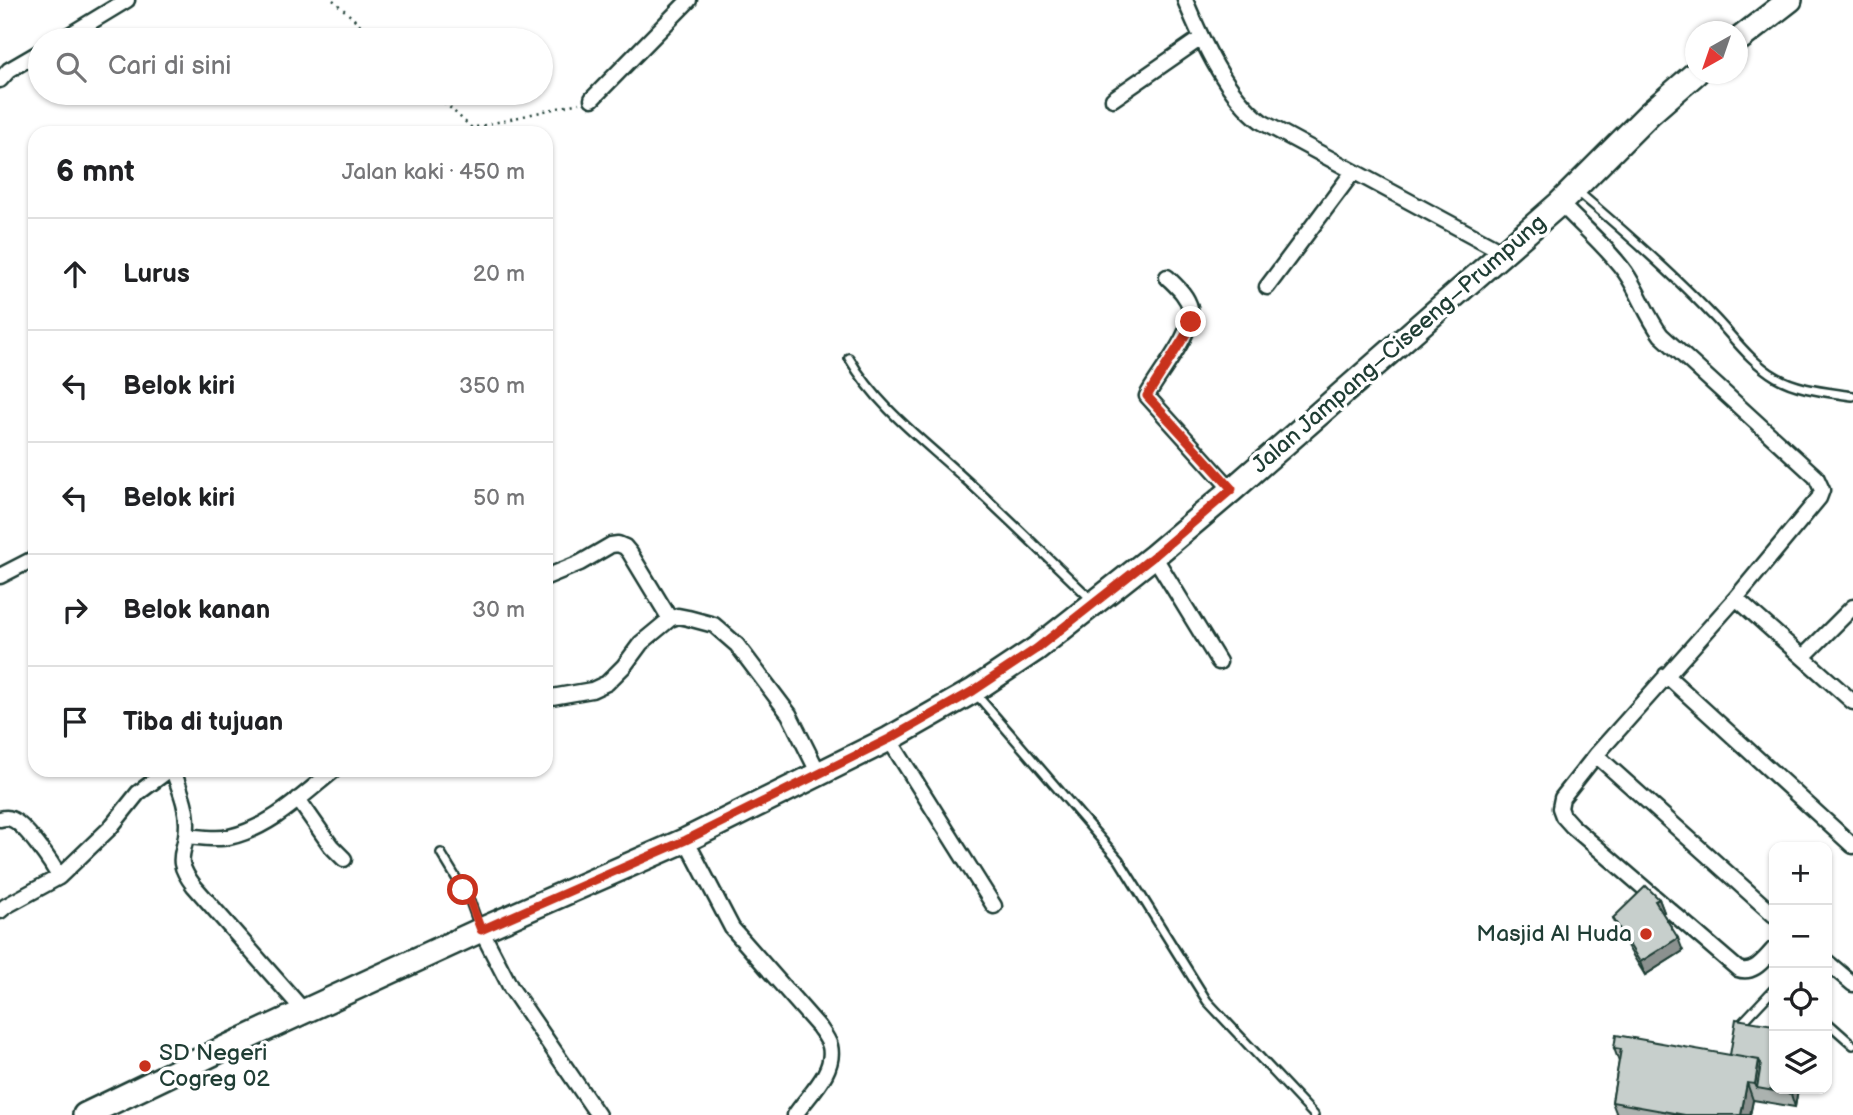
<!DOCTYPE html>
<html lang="id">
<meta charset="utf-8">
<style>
body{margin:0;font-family:"Balsamiq Sans",sans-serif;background:#f2f2f2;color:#202124}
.controls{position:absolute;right:21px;bottom:21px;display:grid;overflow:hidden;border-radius:14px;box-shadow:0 2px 5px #0004}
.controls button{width:63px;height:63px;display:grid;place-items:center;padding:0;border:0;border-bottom:2px solid #e0e0e0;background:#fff;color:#202124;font:35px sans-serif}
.compass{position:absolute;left:1685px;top:21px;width:63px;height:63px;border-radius:50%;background:#fff;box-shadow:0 2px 5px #0004;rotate:220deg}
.stop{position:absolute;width:21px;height:21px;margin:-16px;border:5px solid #c8321e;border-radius:50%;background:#fff}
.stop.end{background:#c8321e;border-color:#fff;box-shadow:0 2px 7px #0008}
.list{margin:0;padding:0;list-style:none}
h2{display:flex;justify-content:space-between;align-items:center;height:91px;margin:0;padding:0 28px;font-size:30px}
h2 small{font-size:23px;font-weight:400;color:#757577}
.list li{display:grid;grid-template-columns:46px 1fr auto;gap:21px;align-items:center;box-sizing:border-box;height:112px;padding:0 28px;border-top:2px solid #e0e0e0}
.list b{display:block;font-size:26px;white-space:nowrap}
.list em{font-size:23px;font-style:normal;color:#757577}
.icon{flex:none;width:38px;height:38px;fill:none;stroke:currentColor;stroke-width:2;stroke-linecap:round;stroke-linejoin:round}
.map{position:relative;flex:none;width:1853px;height:1115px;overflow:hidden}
.search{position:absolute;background:#fff;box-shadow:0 2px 5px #0004;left:28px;top:28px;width:525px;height:77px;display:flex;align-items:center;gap:18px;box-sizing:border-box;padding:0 24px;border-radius:38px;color:#757577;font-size:26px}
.panel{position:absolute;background:#fff;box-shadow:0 2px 5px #0004;left:28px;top:126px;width:525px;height:651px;border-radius:21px}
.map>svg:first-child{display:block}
</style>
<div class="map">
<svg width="1853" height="1115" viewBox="0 0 1853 1115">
<rect width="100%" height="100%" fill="#fff"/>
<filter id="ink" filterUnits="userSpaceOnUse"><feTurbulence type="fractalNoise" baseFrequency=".0143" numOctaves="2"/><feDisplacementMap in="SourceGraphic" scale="14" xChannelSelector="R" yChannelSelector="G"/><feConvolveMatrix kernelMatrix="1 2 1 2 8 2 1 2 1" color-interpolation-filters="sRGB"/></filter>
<g filter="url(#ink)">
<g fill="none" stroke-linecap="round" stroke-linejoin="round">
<defs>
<path id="service" d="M1577 191C1623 230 1669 270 1711 314 1732 335 1749 361 1776 377 1798 390 1828 392 1853 396
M849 358C878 408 923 440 964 478 1008 518 1050 560 1093 601
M976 694 1119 860 1207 1001 1314 1115
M441 853 470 901 479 926
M1827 1022 1853 1045
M1742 1023 1774 989"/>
<path id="minor" d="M1185 0C1202 41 1226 95 1262 122L1505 253
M61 40 127 0
M0 80 9 70 40 52
M592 99 689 0
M1113 99 1201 38
M1560 203C1582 226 1607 247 1625 272 1639 292 1646 315 1661 335L1816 477 1822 490 1819 498 1736 598 1596 755 1562 798 1560 808 1563 816 1572 826 1738 969C1754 975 1764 959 1774 949
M1167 277C1176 286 1187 295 1190 308 1196 331 1158 374 1147 396L1232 490
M1267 287 1353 172
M1154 556 1219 662
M0 576 35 558
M546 577 580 563 611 545 618 544 625 547 630 553 670 619
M1736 598 1853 702
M1803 657 1853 607
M1666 675 1853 846
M546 698 592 690 607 683 624 666 641 643 670 619 678 616 688 618 714 625 737 645 789 714 819 774
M889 739 994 906
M1596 755 1774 915
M173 770C179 788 187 805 187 824 187 855 171 856 194 886L304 1011
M298 799 331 846 344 859
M0 819C4 818 7 817 11 819 24 823 53 864 59 877
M186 836C199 837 216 840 229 837 270 828 303 795 334 770
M686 840 732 928 819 1027C823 1033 828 1039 830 1046 836 1072 808 1095 795 1115
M0 911 6 906 59 877 110 828 138 793 169 770
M481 930 511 988 598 1115
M1827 962 1853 984"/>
<path id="primary" d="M1738 40 1790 0
M85 1115 229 1046 481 930 686 840 889 739 973 691 1036 649 1154 556 1232 490 1560 203 1649 114 1696 73"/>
</defs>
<use href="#service" stroke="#1f3d34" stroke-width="12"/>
<use href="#minor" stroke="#1f3d34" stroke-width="19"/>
<use href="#primary" stroke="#1f3d34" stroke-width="28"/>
<path stroke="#1f3d34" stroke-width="2.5" stroke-dasharray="2 5" stroke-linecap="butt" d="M333 0 377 40
M434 93 472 128 579 103"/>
<use href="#service" stroke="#fff" stroke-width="7"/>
<use href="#minor" stroke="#fff" stroke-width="14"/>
<use href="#primary" stroke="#fff" stroke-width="23"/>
</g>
<path fill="#abb2af" stroke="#1f3d34" stroke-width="2" d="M1659 899 1664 912 1662 913 1683 951 1645 975 1618 931 1613 918Z
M1614 1048 1798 1089 1795 1107 1753 1100 1750 1115H1617L1612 1102 1619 1062Z"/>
<path fill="#8b918f" stroke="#1f3d34" stroke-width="2" d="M1659 899 1664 912 1660 914 1655 901Z
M1678 938 1683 951 1645 975 1640 962Z
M1759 1060 1766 1077 1757 1088 1755 1084Z
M1747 1083 1753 1100 1750 1115H1741Z
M1791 1089H1798L1795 1107 1791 1094Z"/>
<path fill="#c7cfcc" stroke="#1f3d34" stroke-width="2" d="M1646 886 1659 899 1655 901 1678 938 1640 962 1613 918Z
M1736 1019 1774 1025V1089H1791V1094L1757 1088 1761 1064 1759 1060 1730 1055Z
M1616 1035 1759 1060 1755 1084 1747 1083 1741 1115H1685L1612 1102 1621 1049 1614 1048Z"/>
</g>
<g fill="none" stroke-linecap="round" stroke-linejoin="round" filter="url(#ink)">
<path stroke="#c8321e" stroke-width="9" d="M463 890 470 901 481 930 686 840 889 739 973 691 1036 649 1154 556 1232 489 1147 396 1186 334 1191 322"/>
</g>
<g fill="#c8321e" stroke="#fff" stroke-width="2.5">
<circle cx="1646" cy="934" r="7"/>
<circle cx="145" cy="1066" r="7"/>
</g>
<g text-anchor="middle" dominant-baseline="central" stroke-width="7" stroke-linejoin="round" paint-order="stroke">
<g font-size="23" fill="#1f3d34" stroke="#fff">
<text transform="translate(1399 344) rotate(-41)">Jalan Jampang–Ciseeng–Prumpung</text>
</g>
<g font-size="23" fill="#1f3d34" stroke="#fff" text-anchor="end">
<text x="1632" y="934">Masjid Al Huda</text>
<text x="159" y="1053" text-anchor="start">SD Negeri<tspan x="159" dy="26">Cogreg 02</tspan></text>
</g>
</g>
</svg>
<div class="controls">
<button>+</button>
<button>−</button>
<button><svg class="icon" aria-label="locate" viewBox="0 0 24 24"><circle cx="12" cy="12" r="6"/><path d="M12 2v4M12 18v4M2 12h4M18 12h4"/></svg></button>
<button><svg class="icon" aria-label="layers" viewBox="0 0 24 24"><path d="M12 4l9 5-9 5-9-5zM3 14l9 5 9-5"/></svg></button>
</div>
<svg class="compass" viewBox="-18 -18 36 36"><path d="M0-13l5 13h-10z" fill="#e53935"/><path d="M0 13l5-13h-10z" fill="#757577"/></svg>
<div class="stop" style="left:463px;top:890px"></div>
<div class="stop end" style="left:1191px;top:322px"></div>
<div class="search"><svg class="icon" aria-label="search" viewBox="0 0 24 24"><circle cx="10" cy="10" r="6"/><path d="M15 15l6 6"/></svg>Cari di sini</div>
<section class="panel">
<h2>6 mnt<small>Jalan kaki · 450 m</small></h2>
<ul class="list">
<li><svg class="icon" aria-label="ahead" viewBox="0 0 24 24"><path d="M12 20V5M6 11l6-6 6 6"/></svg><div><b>Lurus</b></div><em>20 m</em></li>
<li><svg class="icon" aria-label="left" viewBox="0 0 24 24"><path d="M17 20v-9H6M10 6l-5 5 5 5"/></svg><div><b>Belok kiri</b></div><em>350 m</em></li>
<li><svg class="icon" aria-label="left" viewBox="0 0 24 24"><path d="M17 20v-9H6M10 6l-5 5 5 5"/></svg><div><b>Belok kiri</b></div><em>50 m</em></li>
<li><svg class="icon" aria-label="right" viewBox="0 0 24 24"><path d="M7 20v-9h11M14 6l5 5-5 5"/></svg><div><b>Belok kanan</b></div><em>30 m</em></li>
<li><svg class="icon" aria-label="arrive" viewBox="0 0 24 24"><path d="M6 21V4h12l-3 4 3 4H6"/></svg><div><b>Tiba di tujuan</b></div></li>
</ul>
</section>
</div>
